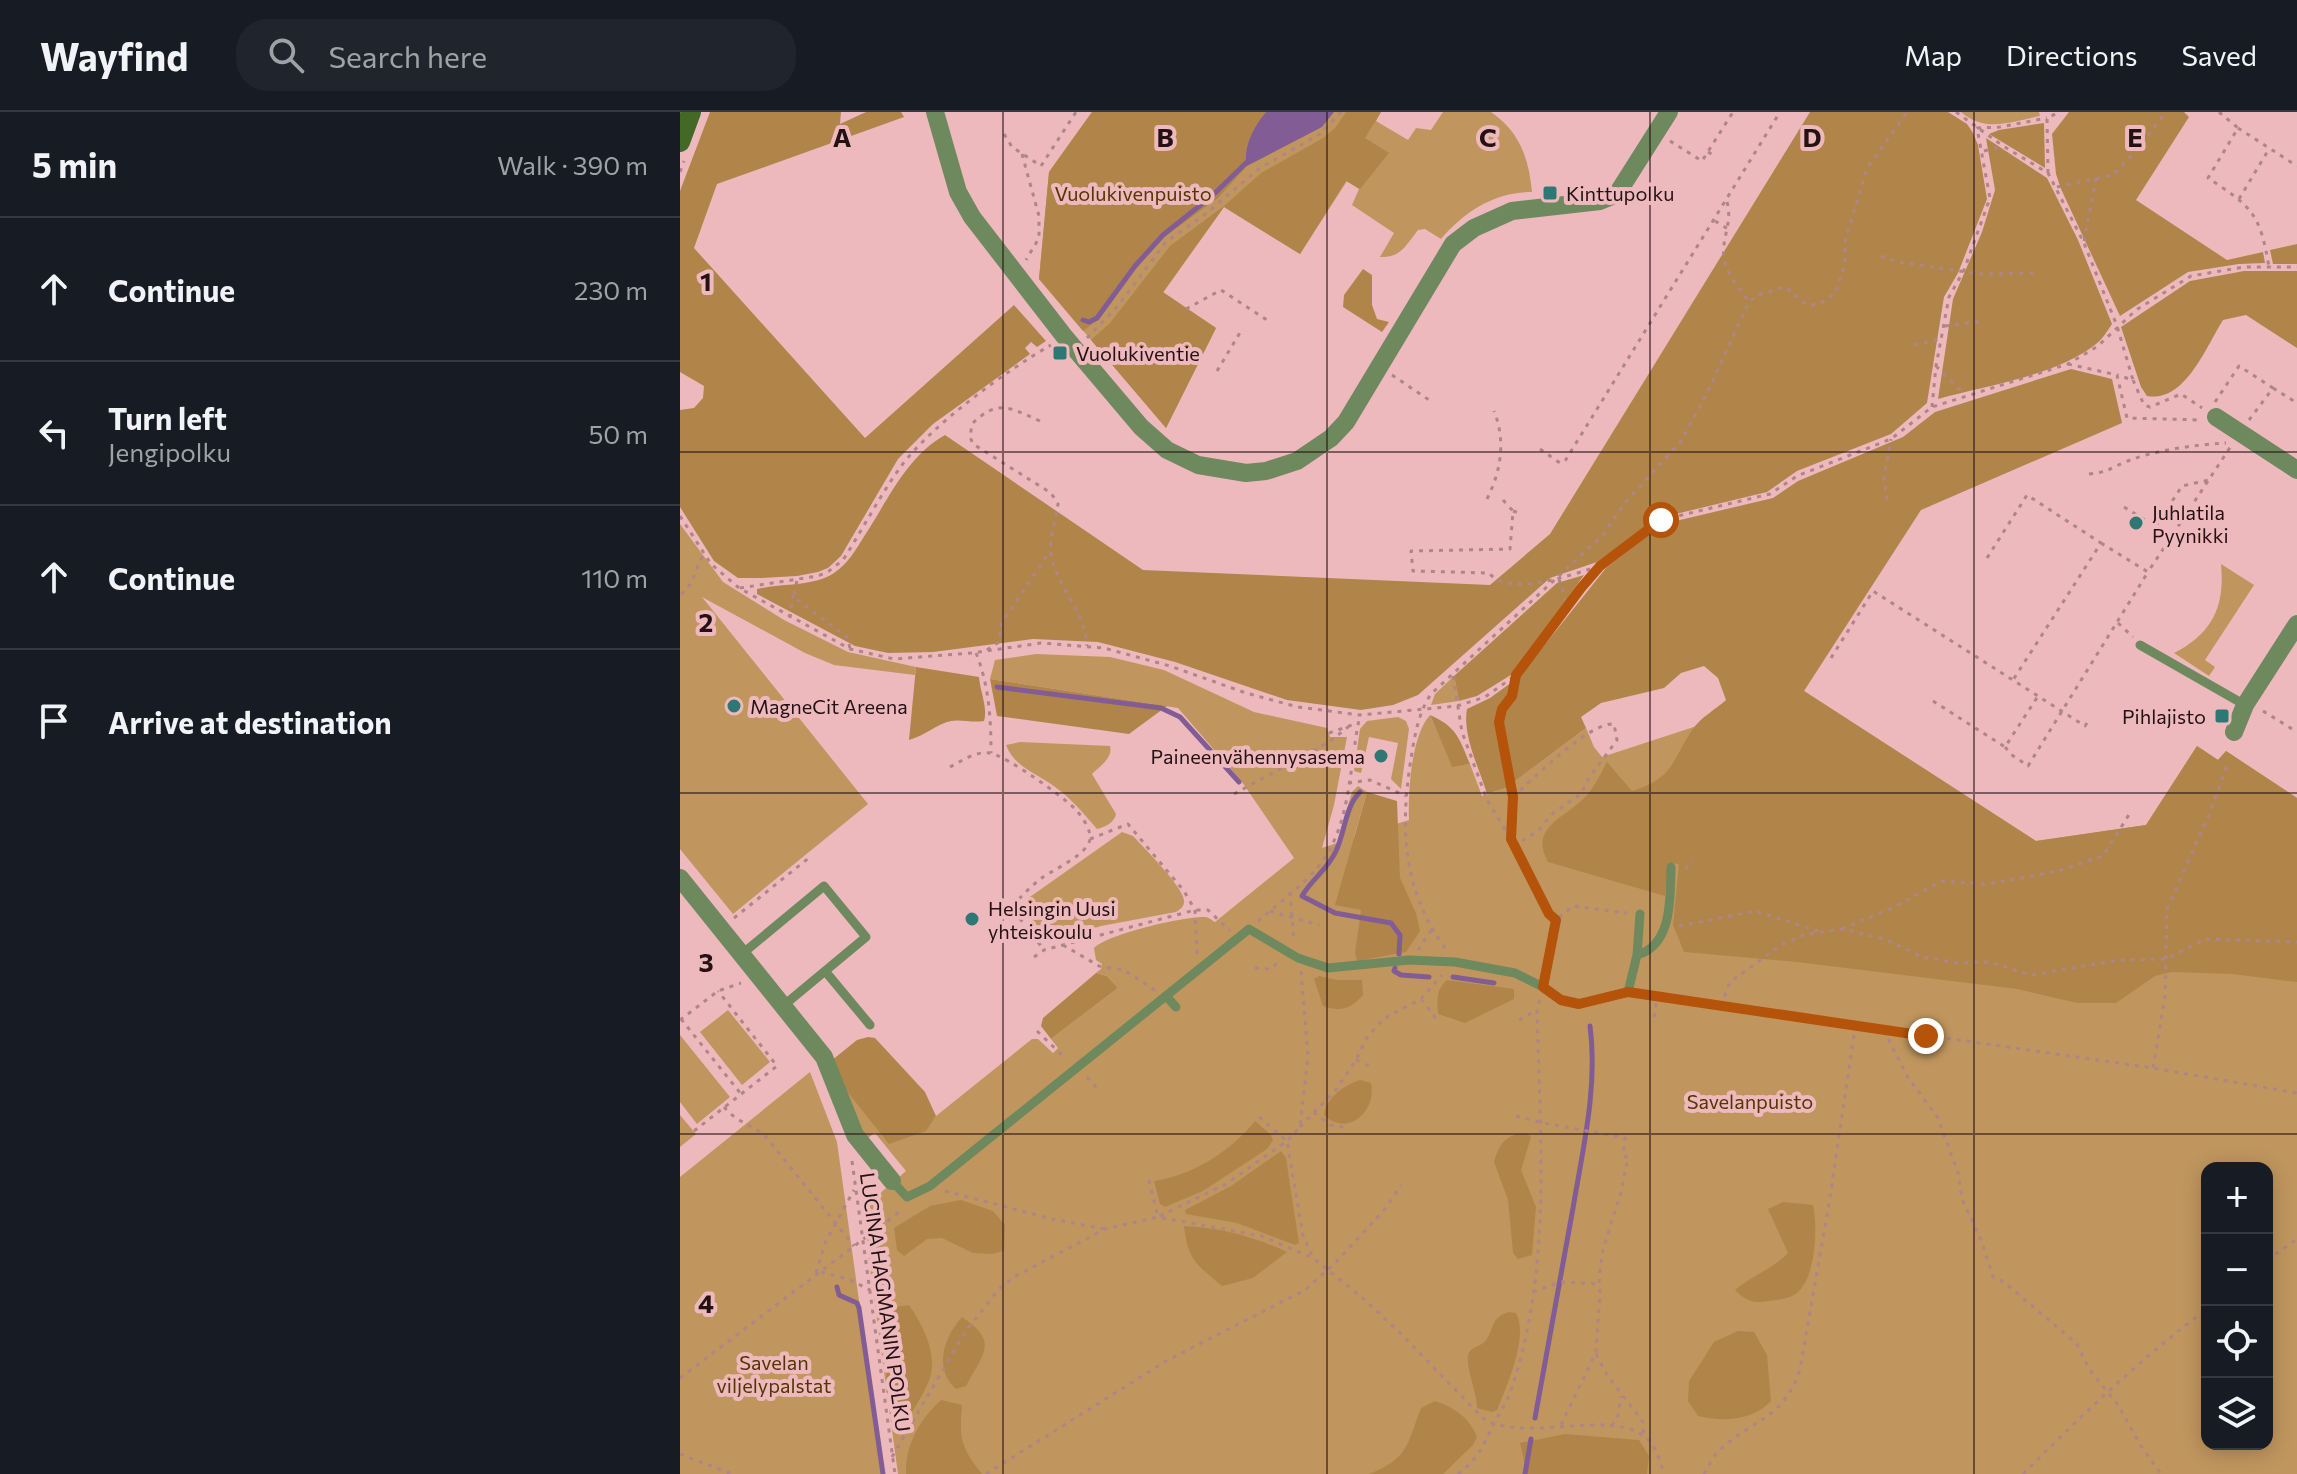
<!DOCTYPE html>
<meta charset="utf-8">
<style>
body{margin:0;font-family:Commissioner,sans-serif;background:#20242c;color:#f1f3f6}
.controls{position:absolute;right:24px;bottom:24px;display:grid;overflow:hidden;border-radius:16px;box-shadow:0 4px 20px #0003}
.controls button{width:72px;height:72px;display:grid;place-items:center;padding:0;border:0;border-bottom:2px solid #363941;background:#171b24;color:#f1f3f6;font:40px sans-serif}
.stop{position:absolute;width:24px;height:24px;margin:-18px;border:6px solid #b45309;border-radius:50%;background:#fff}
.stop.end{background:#b45309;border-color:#fff;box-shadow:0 2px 8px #0008}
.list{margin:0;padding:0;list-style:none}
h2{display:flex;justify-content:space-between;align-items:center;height:104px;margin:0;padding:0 32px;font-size:34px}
h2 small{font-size:26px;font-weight:400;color:#9ea1a6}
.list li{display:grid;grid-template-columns:52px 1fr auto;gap:24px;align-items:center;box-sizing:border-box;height:144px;padding:0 32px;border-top:2px solid #363941}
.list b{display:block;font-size:30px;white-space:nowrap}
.list p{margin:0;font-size:26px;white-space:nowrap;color:#9ea1a6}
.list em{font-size:26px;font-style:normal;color:#9ea1a6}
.icon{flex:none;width:44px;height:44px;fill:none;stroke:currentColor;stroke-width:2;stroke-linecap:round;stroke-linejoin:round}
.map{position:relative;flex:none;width:1617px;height:1362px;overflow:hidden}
header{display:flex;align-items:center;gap:48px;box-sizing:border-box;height:112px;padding:0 40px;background:#171b24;border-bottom:2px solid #363941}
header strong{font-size:38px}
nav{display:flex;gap:44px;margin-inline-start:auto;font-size:28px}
.search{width:560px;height:72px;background:#20242c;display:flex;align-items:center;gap:20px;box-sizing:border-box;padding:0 28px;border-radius:32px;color:#9ea1a6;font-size:30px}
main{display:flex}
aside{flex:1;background:#171b24}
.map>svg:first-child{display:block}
</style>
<header>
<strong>Wayfind</strong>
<div class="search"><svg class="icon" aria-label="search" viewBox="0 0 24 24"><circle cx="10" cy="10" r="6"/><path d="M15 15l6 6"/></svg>Search here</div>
<nav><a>Map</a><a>Directions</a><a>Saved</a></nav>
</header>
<main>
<aside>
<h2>5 min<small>Walk · 390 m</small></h2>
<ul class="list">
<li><svg class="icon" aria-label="ahead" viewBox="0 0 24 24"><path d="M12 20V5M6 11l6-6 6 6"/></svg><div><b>Continue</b></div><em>230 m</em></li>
<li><svg class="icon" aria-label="left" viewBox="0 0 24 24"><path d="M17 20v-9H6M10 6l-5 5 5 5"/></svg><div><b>Turn left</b><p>Jengipolku</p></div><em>50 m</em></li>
<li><svg class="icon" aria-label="ahead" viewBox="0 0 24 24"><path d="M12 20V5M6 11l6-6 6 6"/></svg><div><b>Continue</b></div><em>110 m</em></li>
<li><svg class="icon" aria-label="arrive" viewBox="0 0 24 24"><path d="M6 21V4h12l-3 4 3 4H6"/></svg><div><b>Arrive at destination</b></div></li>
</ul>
</aside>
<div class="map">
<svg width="1617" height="1362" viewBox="0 0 1617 1362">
<rect width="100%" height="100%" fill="#edb9bd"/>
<path fill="#c0965e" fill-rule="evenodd" d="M412 0H701L696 9 728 28 736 16 751 18 763 0H811C840 20 849 47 852 80 814 80 784 100 761 127L745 117 738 118C726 133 721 146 700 145L714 121 672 93 679 77 667 69 620 142 544 95 483 181 536 216 486 316 359 167 369 60Z
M1281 0H1359L1360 4C1331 10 1305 21 1281 0Z
M0 412 43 470 104 508 168 540 236 555 235 563 154 553 125 541 22 485 188 692 53 802 0 737Z
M1541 452 1574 473 1525 548 1535 555 1529 564 1494 541C1533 521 1545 494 1541 452Z
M356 542 430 545 484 558 574 600 647 616 650 625H667L654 693 642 736 657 731 672 680 678 674 687 680 674 725 729 708C728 680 731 624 750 603L772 654 790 652 802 684 826 676 906 616 914 635 922 645 1124 579 1356 729 1466 713 1517 634 1538 648 1546 639 1617 686V1362H218L189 1149 185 1094 226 1059 195 1021 186 1027 162 973 245 1019 256 1004 352 927H358L373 941 378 936 371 927 438 876 427 864 416 861 421 857 422 852 416 848 414 836C428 822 502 805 523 805 529 805 530 807 535 810L614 746 562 670 498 596 310 567 315 548ZM1527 1056H1587V1332H1527Z
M774 564 779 589 751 593 755 582Z
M718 605 726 609 729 617 721 677 711 667 718 631 689 625 681 661 674 659 680 617 687 609Z
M340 630 430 634C433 646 420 654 412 662L436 702C434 711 425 715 417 717 404 702 391 686 375 675 357 661 335 656 326 633Z
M442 720 453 724C463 735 507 778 504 791 503 796 499 798 496 800L421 814 378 827 363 824 343 800 347 787Z
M48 898 90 950 62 973 20 920Z
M0 923 50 985 17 1012 0 990Z
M130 960 157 1030 203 1362H0V1065Z
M0 1003 16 1022 0 1035Z"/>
<path fill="#b1854a" d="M30 0H161L160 12 186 0H221L224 5 37 72 14 136 185 326 334 193 366 229 357 235 351 230 345 236 350 242 253 312 218 347 161 444 148 456 138 460 117 464 82 466H58L34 449 0 395V298L14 296 23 286 24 274 0 260V79Z
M412 0H586C574 14 562 36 567 54L538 86 484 125 456 156 420 206 403 219 359 167 369 60Z
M666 0H701L685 26 709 41 680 77 666 69 620 142 544 95 483 180 536 216 486 316 411 228 430 211 490 134 544 94 581 61 643 26 655 16Z
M1130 0H1268L1287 12 1293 21 1298 33 1307 87 1278 161 1264 185 1247 291 1211 322 1117 359 1087 380 979 406 917 450 870 466 738 583 713 593 681 598 607 588 495 550 418 530 353 527 253 540 208 541 175 534 77 482V477C101 471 133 475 154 461 169 451 176 437 185 423 208 388 227 344 265 323L463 458 810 473 870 422Z
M1389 0H1504L1509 5 1456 88 1547 148 1583 140 1585 151 1559 152 1508 160 1440 204 1381 77 1376 62 1372 22Z
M1364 11 1365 56 1309 22 1319 18Z
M1306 26 1367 66 1398 128 1432 212C1427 219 1423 227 1416 232 1376 264 1307 273 1258 287L1273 187 1302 120 1315 78Z
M1617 132V152H1593L1590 138Z
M683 157 692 163V193L697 207 709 210 702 220 663 195 664 183Z
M1564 159H1617V236L1566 203 1543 208C1526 235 1505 291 1467 284L1461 275 1441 215 1510 169Z
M1391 257 1432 267 1442 311 1241 398 1124 579 1356 729 1466 713 1517 634 1538 648 1546 639 1617 686V870L1552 862 1492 860 1475 864 1436 891H1397L1337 877 1117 850 1004 840 993 813 999 752 988 751 985 784 868 750C848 714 887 706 907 683 915 674 921 661 927 650L952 679C994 666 991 650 1012 618 1020 606 1036 597 1046 588L1038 566 1024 554 1001 561 984 576 921 591 901 605 906 616 826 676 807 682C800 658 782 623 787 597L810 586 839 565 926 456 983 412 1093 386 1118 369 1223 325 1255 300Z
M904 463 834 561 797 584 779 589 774 564 877 471Z
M236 555 299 565C300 579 308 596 304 609 292 611 281 607 271 609 259 611 244 624 229 628Z
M310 567 466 591 487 594 449 622 317 604Z
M750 603C777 615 779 626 790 652L772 655Z
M687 680 717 689 720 766 736 801 740 819 726 840 677 849 675 841 681 798 655 793Z
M416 861 427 864 438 876 371 927 361 914 363 906Z
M639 864 657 868H682L683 883C671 897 661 900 643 894L634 867Z
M767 868 834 877V887L785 911 758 902C757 888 756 877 767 868Z
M188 925 195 926 245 980 256 1004 246 1019 209 1032 162 973 151 949 177 928Z
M680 968 691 971C697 999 668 1026 644 1003 646 986 664 973 680 968Z
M575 1009 591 1023 593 1028 587 1037 523 1079 485 1095 480 1092 474 1069C513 1063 550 1040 575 1009Z
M846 1021 851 1025 841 1058 856 1095 852 1143 838 1147 833 1141 828 1088 814 1050C819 1032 826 1022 846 1021Z
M601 1039 606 1046 619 1131 615 1133 557 1111 506 1102 505 1098 551 1074Z
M281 1088 313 1099 325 1113 324 1139 312 1142 293 1141 262 1126 247 1127 224 1144 217 1138 214 1116 250 1094Z
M1103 1090 1133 1093C1138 1115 1136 1171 1114 1183 1107 1187 1097 1188 1089 1189 1075 1192 1065 1189 1055 1178 1073 1163 1091 1158 1108 1141L1088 1097Z
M504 1114C541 1116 573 1124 607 1140L573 1166 542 1174C516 1152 508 1148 504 1114Z
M229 1193C243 1213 260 1246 248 1271 241 1287 231 1301 222 1316L212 1307 206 1276 208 1207 216 1195Z
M829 1200 836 1201C849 1224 827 1274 817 1298L812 1300 797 1296C798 1282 782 1247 790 1239 794 1234 802 1234 806 1228 815 1215 811 1205 829 1200Z
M282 1205C319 1230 304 1240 286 1274L276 1277C253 1256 264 1225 282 1205Z
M1058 1219 1074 1220 1087 1243 1091 1289C1073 1309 1042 1310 1018 1304L1008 1289 1009 1269 1034 1230Z
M261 1288 282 1293C279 1327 281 1335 302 1362H226C225 1333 240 1307 261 1288Z
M755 1289C774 1295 790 1306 797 1325L793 1333 763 1362H689C728 1347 727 1333 741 1296Z
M885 1322 959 1328 969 1344 967 1362H847L840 1331Z"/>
<path fill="#825d95" d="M586 0H654L642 15 567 54C562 36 574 14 586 0Z"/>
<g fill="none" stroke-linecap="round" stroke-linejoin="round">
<path stroke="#825d95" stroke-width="5" d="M403 208 409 210 417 206 455 154 483 123 533 83 566 51
M317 575 481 596 500 605 559 670
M680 680C665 695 665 720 656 739 648 757 631 768 622 784L655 801 711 811 720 823 719 842
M715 856 714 859 721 863 749 865
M773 865 814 871
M157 1175 159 1183 177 1191 179 1196 203 1362
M855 1306C868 1236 881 1166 893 1096 903 1036 918 974 910 914
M845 1362 851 1327"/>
<path stroke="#ae8588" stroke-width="3" stroke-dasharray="4 6" stroke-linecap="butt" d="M1276 0 1323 34 1368 61 1404 131 1437 214 1453 268 1437 263
M1539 0 1558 16 1528 66C1572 95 1580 101 1589 155
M1558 16 1617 54
M324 22 332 35 361 54 396 0
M990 29 1022 49 1053 0
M1304 39 1323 34
M1028 40 1035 44
M342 42 359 104V126L346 148
M0 60 4 49
M1368 61 1367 6 1380 0
M1377 75 1433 63 1456 39 1486 0
M1559 87 1589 37
M1047 90C1053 110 1041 127 1044 146 1046 162 1060 177 1069 190
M1035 109 1048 117
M1404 129 1416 66
M1201 144 1218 150 1300 162 1353 161
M506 197 541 178 587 208
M1265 214 1305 209
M407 226 437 195 486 130 524 103 580 56 640 22 661 0
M1234 233 1261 227
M1388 252 1437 263 1447 306 1521 308
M1256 254 1284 282
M537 259 561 219
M712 263 752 290
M1453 268 1464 293 1470 295 1501 282 1522 296
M1535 290 1559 254 1593 276
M1252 295 1256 254 1269 185 1284 158 1310 86 1297 16 1320 15 1367 6
M1569 308 1593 276 1617 291
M360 309C330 296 318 286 292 312L290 325 293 332 371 381 378 392C376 407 369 427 371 442 377 476 405 499 407 534
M860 337 880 351 885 349 1100 0
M1409 362C1428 360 1429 357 1445 350 1475 338 1514 333 1546 331
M807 387C821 359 826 329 814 299
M823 388 833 399 830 437 731 439 733 459 809 461C830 486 893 462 920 454
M1207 388 1204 366 1211 327
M1444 395 1491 424
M833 399 842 402
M0 404 31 452 59 476 170 537 214 547 292 541 361 531 424 536 490 554 566 581 618 595 680 603 777 594 805 585 836 563 920 454 981 408 1090 382 1117 364 1211 327 1252 295 1388 252 1418 234 1456 198 1511 164 1564 155H1617
M1476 414 1502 374 1529 368
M1421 431 1468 460 1551 334
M1307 446 1347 383 1421 431 1333 568
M879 467 887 494
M117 469 114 479 115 486 168 526 170 537
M60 476 138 464 149 459 163 448C183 417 200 383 222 353 252 313 327 258 371 233
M1 482C16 471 14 457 24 442
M110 506 113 483
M1438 511 1453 525
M307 538 319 530 321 512 370 439
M296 541C309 573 311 607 311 641
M1151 546 1193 479 1405 614 1407 611
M773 564 782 620 807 688 831 727 869 802 876 808
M1253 589 1325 635 1358 584
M1583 599 1617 620
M649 621 672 613
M1325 635 1332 643 1348 654 1468 460
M270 655C283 648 296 639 310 641 325 643 387 687 397 699 403 706 411 718 410 727 408 742 375 757 363 765 351 774 341 785 331 795L364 838
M668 671 690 668 726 684
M554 682 649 630 672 612
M833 685C853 667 909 610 934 612L937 628 906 670 902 681 872 702 858 719 834 734
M410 727 448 712 504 779 515 798 517 844
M831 727 833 685 819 610 822 597 832 584 836 565
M1005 757 1013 749
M610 780 614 828
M590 799 639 813
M54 806 130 745
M578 809C598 792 621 775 638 755 672 714 669 652 680 603
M999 814 1075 799 1138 819
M1162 817 1214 795 1262 769 1304 772 1342 766 1378 759 1423 744 1450 701
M383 833 419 854 444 858 476 879
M765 836C724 779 720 721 730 653 734 628 737 603 751 582L923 423 944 392 1001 329 1027 281 1069 190 1078 183 1105 175 1127 193 1140 192 1155 181 1165 153V129L1187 56 1227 0
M738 838 752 817
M354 845 364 838 515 798H528L550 819
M575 856 591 857 599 849
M865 863 876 808 893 794 947 801
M960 882 1473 956 1617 981
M741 887 758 909
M1041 894 1050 870 1101 833 1123 823 1162 817 1204 827 1242 845 1279 851 1309 850 1351 863 1439 848 1486 847 1526 827 1617 830
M974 905 977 884
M1 907 61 982
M0 908 38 879 61 871
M839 908 857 898
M1204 918 1227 964 1258 1006 1278 1061 1282 1087 1302 1130 1313 1165 1324 1170 1397 1232 1409 1257 1438 1293 1461 1334 1481 1362
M357 919 386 947
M676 948 693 956
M1473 956 1485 885 1487 797 1529 703 1548 651
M407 965 420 980
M44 995C56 1010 73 1013 86 1025L174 1134
M634 1000 650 1013 668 1016
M836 1004 859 1010 945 1026 943 1044 948 1045 941 1080 923 1138 919 1166 920 1182 916 1240 880 1315
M579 1005 607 1029 623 1123 633 1146
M620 1015 655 979 676 948 686 927 703 907 741 887 762 863
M14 1019 97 954 38 879
M172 1049 215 1362
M469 1068 478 1105 546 1072 607 1029 620 1015 628 944 621 859
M265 1079 372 1107 425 1117
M1587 1148 1617 1127
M141 1160 168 1167 190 1178
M136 1161 145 1131 174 1078
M853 1180 880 1170 919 1172
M916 1242 927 1263 963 1310 964 1324
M0 1266 223 1097
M932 1314 938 1303 941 1284
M0 1342 52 1362
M212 1345 285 1220 319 1177 336 1164 425 1117 478 1105 582 1124 633 1146 684 1187 721 1222 804 1307C847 1331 927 1297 964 1324 976 1333 980 1349 984 1362
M306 1362 486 1249 625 1178 656 1150 705 1097 721 1073
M778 1362C798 1347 803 1335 813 1313 820 1300 828 1289 832 1275 872 1156 860 1022 857 898L860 886
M1024 1362C1028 1355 1032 1346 1037 1341 1070 1307 1104 1309 1120 1257L1150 1086 1175 916
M1343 1362C1402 1303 1460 1247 1527 1197"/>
<path stroke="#6f895e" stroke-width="9" d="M1460 533 1565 593
M62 842 144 774 186 825 103 894
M957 843C993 833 990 785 991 755
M145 859 190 913
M486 884 496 895
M212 1069 227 1085 250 1074 569 817 618 846 648 856 729 848 775 850 835 861 863 875 881 888 899 892 948 880 957 843 960 802"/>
<path stroke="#6f895e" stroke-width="18" d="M255 0 278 80 292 105 384 224 461 315 487 338 518 353 566 361 586 359 617 349 651 326 666 310 773 132 794 116 832 99 920 89 937 82 989 0
M1536 305 1617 358
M1554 620 1565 593 1617 512
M0 766 144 945 175 1023 212 1069"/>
<path stroke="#446926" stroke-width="20" d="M0 30 11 0"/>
</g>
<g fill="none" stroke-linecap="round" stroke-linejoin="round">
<path stroke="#b45309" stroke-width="10" d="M981 408 920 454 901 476 836 563 832 584 822 597 819 610 833 685 831 727 869 802 876 808 863 875 881 888 899 892 948 880 1246 924"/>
</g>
<path fill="none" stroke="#231113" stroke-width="2" stroke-opacity="0.55" d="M323 0V1362M647 0V1362M970 0V1362M1294 0V1362M0 340H1617M0 681H1617M0 1022H1617"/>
<g fill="#2d7775" stroke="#edb9bd" stroke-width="3">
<rect x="862" y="73" width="16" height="16" rx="4"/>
<rect x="372" y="233" width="16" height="16" rx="4"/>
<circle cx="1456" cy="411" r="8"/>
<circle cx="54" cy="594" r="8"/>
<rect x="1534" y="596" width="16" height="16" rx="4"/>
<circle cx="701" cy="644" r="8"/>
<circle cx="292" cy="807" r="8"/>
</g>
<g text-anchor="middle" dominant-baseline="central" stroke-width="8" stroke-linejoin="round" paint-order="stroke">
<g font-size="20" fill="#543503" stroke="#edb9bd">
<text x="453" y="81">Vuolukivenpuisto</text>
<text x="1070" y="989">Savelanpuisto</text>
<text x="94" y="1250">Savelan<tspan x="94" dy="23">viljelypalstat</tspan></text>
</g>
<g font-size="20" fill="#231113" stroke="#edb9bd" text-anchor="start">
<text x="886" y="81">Kinttupolku</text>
<text x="396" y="241">Vuolukiventie</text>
<text x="1472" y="400">Juhlatila<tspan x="1472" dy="23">Pyynikki</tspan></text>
<text x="70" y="594">MagneCit Areena</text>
<text x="1526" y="604" text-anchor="end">Pihlajisto</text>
<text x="685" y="644" text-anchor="end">Paineenvähennysasema</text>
<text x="308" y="796">Helsingin Uusi<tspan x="308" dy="23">yhteiskoulu</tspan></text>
</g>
<g font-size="20" fill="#231113" stroke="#edb9bd">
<text transform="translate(206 1190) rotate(82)">LUCINA HAGMANIN POLKU</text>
</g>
</g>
<g font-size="26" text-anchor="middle" font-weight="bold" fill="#231113" stroke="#edb9bd" stroke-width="8" stroke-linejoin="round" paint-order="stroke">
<text x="162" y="35">A</text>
<text x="485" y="35">B</text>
<text x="808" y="35">C</text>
<text x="1132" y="35">D</text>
<text x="1455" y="35">E</text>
<text x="26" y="179">1</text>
<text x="26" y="520">2</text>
<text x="26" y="860">3</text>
<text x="26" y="1201">4</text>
</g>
</svg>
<div class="controls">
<button>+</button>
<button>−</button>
<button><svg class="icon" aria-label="locate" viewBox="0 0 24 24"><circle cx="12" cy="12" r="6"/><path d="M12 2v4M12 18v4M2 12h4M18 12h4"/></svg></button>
<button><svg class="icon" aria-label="layers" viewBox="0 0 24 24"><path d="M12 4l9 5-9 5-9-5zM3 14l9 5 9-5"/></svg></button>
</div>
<div class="stop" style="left:981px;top:408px"></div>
<div class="stop end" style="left:1246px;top:924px"></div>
</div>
</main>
